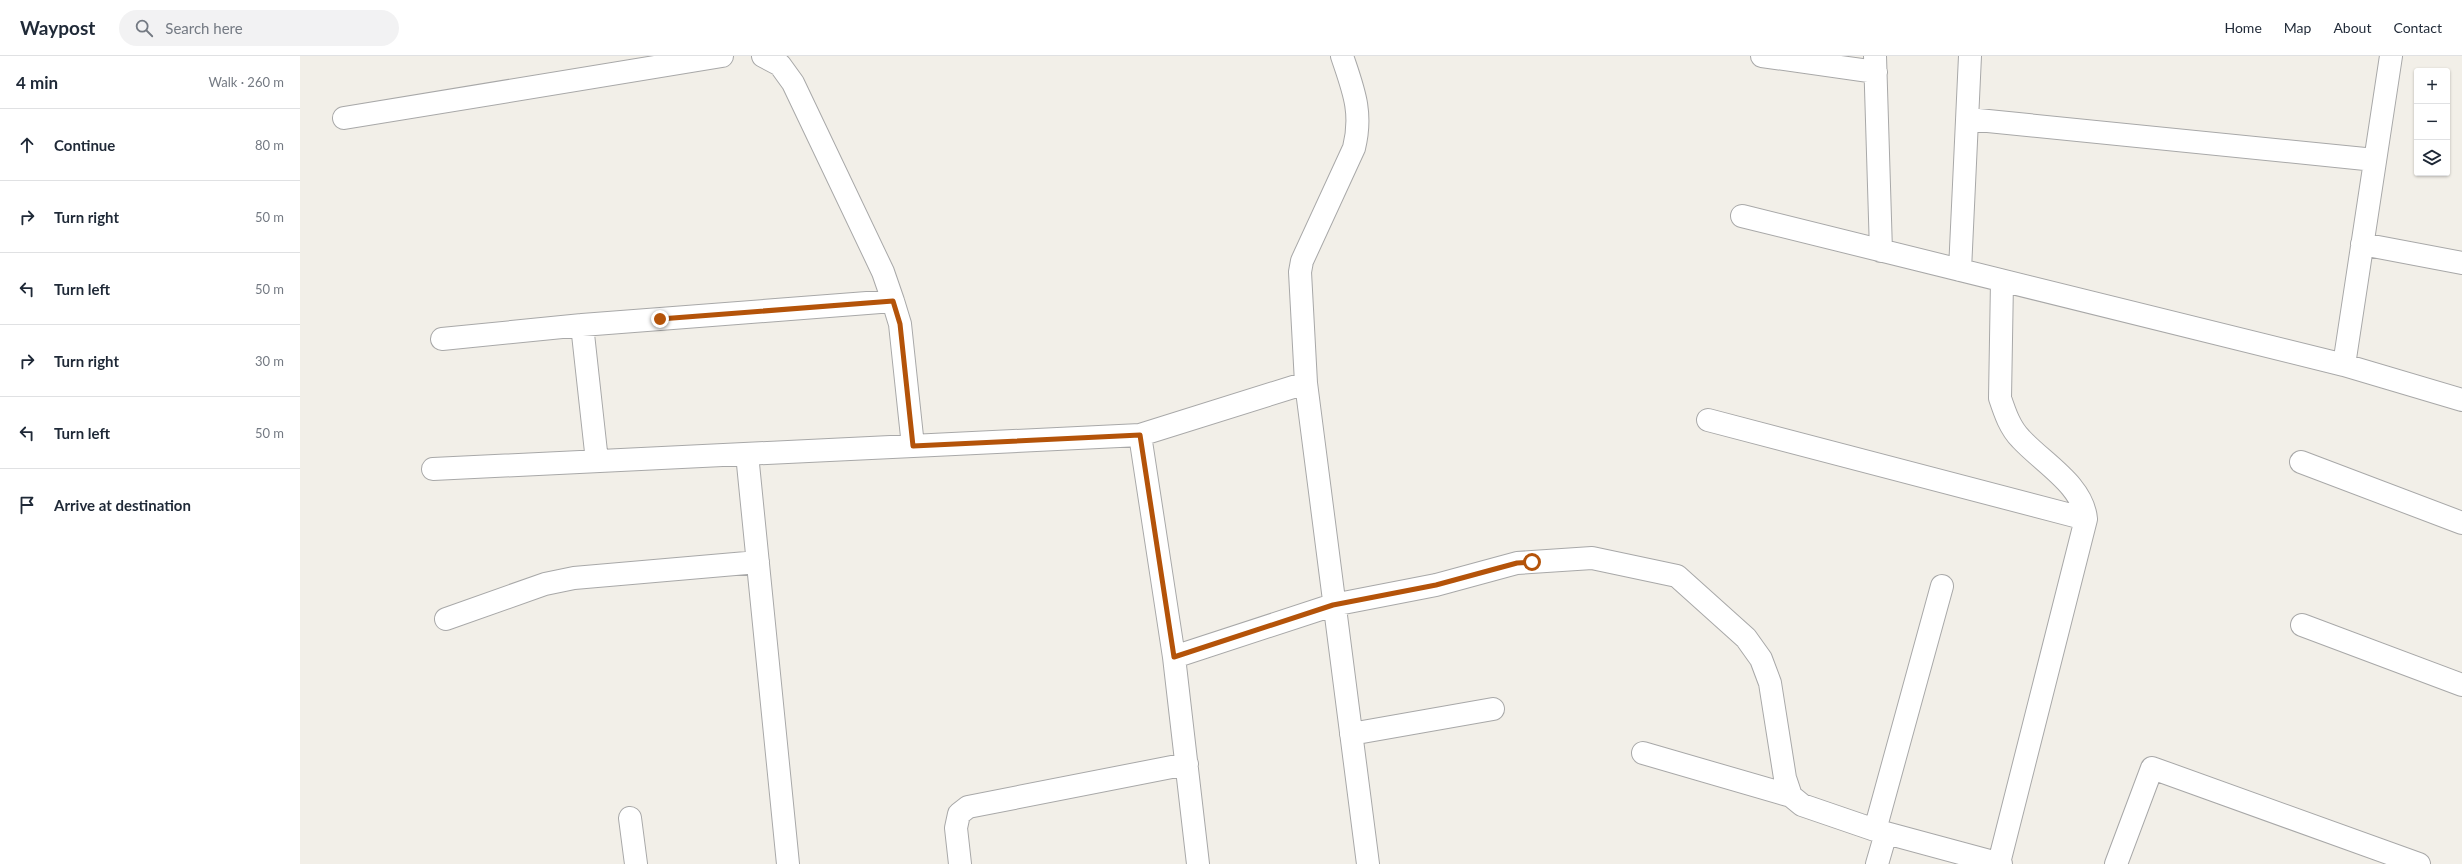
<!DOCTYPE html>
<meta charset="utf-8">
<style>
body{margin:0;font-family:Lato,sans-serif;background:#f2f2f3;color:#1f2937}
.controls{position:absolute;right:12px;top:12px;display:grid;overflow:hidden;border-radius:4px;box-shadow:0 1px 3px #0004}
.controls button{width:36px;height:36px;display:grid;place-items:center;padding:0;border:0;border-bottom:1px solid #e0e1e3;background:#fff;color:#1f2937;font:20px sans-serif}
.stop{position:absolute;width:12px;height:12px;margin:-9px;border:3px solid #b45309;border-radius:50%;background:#fff}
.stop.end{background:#b45309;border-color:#fff;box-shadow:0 1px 4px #0008}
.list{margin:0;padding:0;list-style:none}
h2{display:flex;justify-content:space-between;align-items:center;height:52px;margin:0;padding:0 16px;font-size:17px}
h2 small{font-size:13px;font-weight:400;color:#747a83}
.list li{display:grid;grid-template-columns:26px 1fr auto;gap:12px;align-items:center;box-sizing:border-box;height:72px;padding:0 16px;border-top:1px solid #e0e1e3}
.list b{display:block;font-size:15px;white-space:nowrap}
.list em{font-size:13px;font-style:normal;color:#747a83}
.icon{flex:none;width:22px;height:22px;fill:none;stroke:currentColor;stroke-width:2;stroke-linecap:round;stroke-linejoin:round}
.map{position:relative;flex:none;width:2162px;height:808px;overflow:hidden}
header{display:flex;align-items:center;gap:24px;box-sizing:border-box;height:56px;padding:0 20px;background:#fff;border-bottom:1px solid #e0e1e3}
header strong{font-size:19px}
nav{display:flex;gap:22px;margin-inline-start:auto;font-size:14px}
.search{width:280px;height:36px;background:#f2f2f3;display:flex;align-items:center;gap:10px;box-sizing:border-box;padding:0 14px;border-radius:22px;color:#747a83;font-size:15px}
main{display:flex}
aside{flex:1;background:#fff}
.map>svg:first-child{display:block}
</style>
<header>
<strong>Waypost</strong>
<div class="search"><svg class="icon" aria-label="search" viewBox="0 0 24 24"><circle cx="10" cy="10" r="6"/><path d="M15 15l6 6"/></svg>Search here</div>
<nav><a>Home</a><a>Map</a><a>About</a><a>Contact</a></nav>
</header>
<main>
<aside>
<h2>4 min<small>Walk · 260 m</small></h2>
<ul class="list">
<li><svg class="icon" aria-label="ahead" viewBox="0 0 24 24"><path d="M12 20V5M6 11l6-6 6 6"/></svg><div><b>Continue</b></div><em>80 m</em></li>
<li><svg class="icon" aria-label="right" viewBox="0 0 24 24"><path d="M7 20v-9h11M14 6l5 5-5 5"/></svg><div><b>Turn right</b></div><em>50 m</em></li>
<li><svg class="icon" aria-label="left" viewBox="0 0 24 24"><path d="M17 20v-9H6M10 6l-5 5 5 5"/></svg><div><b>Turn left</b></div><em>50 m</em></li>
<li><svg class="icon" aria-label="right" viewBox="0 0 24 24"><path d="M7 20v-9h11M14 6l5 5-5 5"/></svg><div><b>Turn right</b></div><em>30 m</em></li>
<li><svg class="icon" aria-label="left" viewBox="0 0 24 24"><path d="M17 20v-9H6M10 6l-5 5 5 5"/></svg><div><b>Turn left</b></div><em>50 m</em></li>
<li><svg class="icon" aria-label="arrive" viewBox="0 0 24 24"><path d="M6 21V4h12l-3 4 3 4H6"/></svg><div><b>Arrive at destination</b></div></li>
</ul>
</aside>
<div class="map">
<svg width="2162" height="808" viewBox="0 0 2162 808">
<rect width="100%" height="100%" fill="#f2efe8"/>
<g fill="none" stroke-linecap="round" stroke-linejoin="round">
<defs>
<path id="street" d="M463 0 480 9 493 27 583 216 593 245 600 268 613 390
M1042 0C1053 33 1063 56 1054 92L1002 205 1000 216 1006 327 1068 808
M1462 0 1576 16
M1575 0 1581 195
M44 62 422 0
M1668 63 2075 104
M1442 160 2044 309 2162 344
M2062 188 2162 207
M1660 214 1670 0
M282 269 297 405
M142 283 282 269 593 245
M2044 309 2091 0
M1408 364 1786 463
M840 379 874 601
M447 398 488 808
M2001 406 2162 467
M133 413 840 379 1006 327
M146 563 245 528 274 522 458 506
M2002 569 2162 629
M1051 678 1193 653
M1343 697 1491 740
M330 762 336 808
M1575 774 1642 530
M1699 807 1786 463C1783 429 1743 407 1721 383 1710 372 1705 357 1700 342L1702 225
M660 808 656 772 659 758 668 751 887 708
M898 808 874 601 1033 549 1136 529 1217 507 1292 502 1377 520 1446 582 1461 603 1470 627 1485 722 1491 740 1502 749 1575 774 1701 808
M1577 808 1586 777
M1816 808 1852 712 2119 808"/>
</defs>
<use href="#street" stroke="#a8a8a8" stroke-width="24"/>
<use href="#street" stroke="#fff" stroke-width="22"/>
</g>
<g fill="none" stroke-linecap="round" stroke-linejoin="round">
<path stroke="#b45309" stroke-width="5" d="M360 263 593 245 600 268 613 390 840 379 874 601 1033 549 1136 529 1217 507 1232 506"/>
</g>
</svg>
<div class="controls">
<button>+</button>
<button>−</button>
<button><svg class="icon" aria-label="layers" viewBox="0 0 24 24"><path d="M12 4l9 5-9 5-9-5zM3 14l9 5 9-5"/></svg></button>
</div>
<div class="stop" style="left:1232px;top:506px"></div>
<div class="stop end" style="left:360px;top:263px"></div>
</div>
</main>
